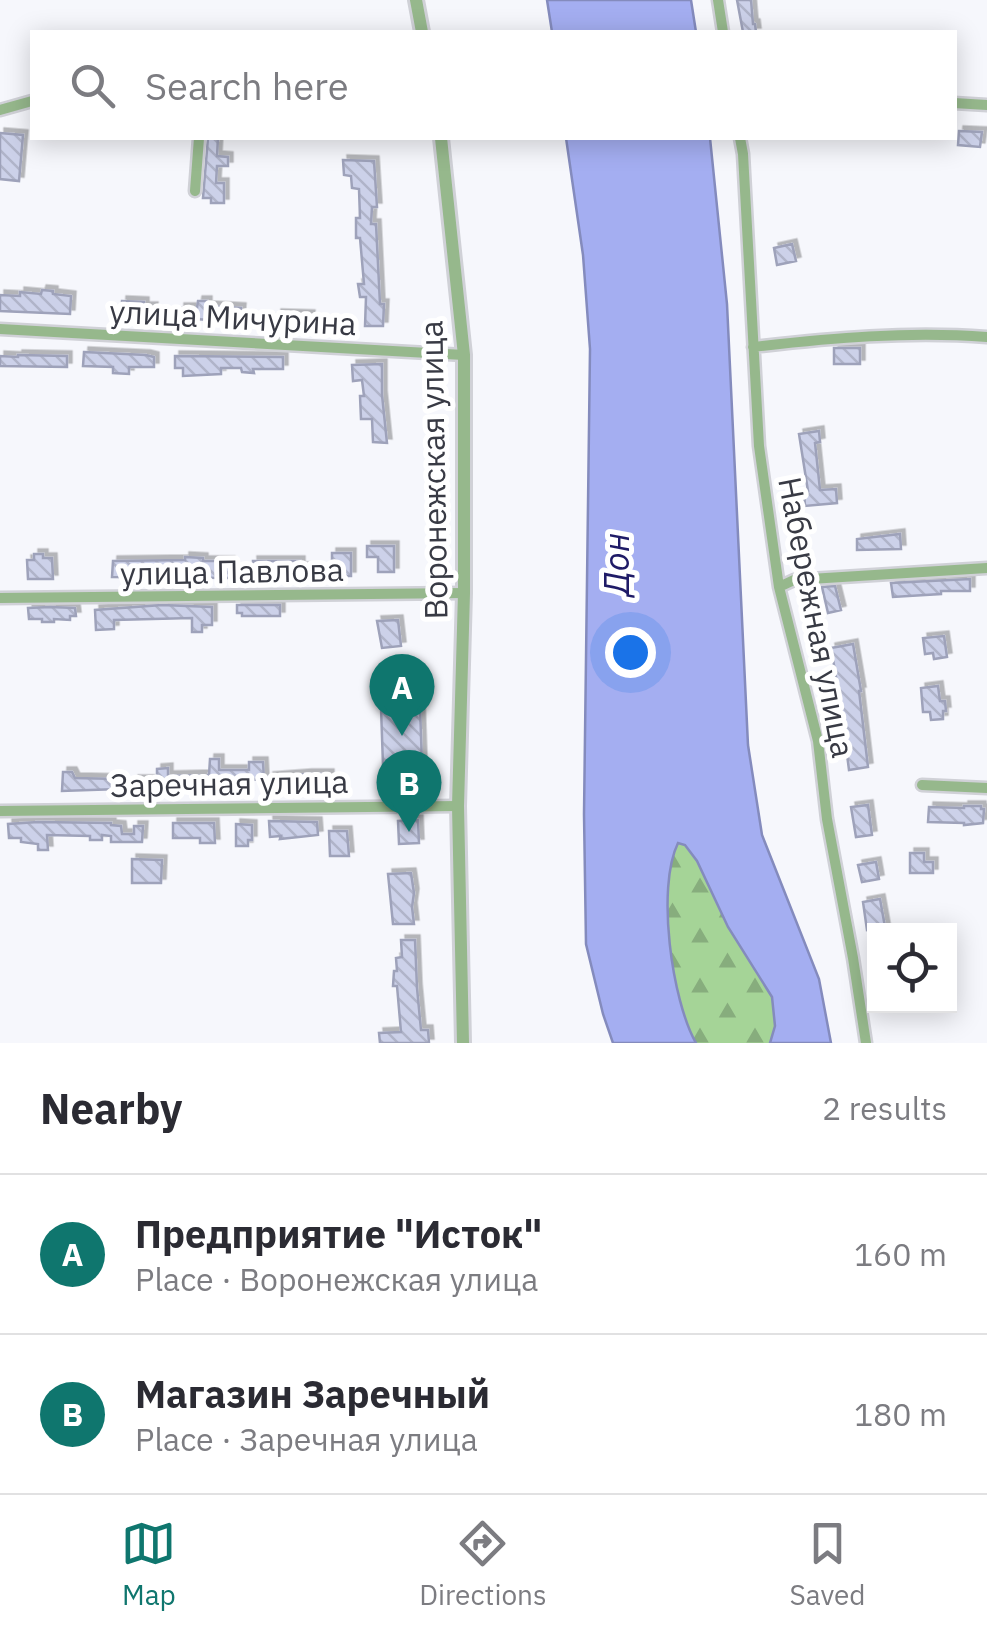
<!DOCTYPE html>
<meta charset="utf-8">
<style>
body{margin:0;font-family:"IBM Plex Sans",sans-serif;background:#f2f2f3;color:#2b2b33}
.controls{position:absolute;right:30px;bottom:30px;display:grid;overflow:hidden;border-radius:0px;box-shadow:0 5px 25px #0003}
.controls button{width:90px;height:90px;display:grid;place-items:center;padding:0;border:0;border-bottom:2px solid #e1e1e2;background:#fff;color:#2b2b33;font:50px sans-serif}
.you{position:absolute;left:630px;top:652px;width:35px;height:35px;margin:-25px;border:8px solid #fff;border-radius:50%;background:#1a73e8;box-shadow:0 0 0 15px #1a73e833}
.badge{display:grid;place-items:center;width:65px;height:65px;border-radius:50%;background:#0f766e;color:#fff;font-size:32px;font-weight:700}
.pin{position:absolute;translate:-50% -82px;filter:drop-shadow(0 2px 5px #0008)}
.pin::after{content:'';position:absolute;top:52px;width:35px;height:30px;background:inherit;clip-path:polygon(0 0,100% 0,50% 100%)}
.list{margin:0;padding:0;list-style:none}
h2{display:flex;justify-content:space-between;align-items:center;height:130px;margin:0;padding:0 40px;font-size:42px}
h2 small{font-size:32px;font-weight:400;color:#7c7c81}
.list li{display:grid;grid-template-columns:65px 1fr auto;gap:30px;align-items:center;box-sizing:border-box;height:160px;padding:0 40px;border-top:2px solid #e1e1e2}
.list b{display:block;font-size:38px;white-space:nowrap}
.list p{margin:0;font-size:32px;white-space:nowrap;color:#7c7c81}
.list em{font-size:32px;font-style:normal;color:#7c7c81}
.icon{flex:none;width:55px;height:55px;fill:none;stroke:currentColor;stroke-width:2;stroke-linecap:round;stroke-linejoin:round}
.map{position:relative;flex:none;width:987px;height:1043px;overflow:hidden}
.search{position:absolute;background:#fff;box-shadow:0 5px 25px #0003;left:30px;right:30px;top:30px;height:110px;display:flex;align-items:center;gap:25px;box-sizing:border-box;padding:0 35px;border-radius:0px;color:#7c7c81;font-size:38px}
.sheet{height:450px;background:#fff}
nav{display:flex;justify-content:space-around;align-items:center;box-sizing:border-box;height:140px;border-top:2px solid #e1e1e2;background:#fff;font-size:28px;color:#7c7c81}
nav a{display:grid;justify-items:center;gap:5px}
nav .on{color:#0f766e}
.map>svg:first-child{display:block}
</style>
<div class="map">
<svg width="987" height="1043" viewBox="0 0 987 1043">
<defs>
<pattern id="forest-firs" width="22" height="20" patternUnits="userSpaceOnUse" patternTransform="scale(2.5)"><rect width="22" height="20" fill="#a5d497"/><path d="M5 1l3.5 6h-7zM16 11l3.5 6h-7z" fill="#87ad7d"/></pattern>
<pattern id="building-back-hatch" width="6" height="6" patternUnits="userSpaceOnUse" patternTransform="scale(2.5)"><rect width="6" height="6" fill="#ccd1e9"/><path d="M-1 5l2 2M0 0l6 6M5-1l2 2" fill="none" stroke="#b0b4c9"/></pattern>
<filter id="shadow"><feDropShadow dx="4.5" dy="-4.5" stdDeviation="0" flood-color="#0004"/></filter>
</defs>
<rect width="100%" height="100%" fill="#f6f7fc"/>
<path fill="url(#forest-firs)" d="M678 843 685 845 697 861 728 927 772 997 775 1026 770 1043H696C670 998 657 892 678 843Z"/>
<path fill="#a4aef1" stroke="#848bbd" stroke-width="2.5" d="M547 0H691L696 32H552Z
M566 138H710L727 304 748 745 762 835 819 979 831 1043H770L775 1026 772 997 728 927 697 861 685 845 678 843C656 888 672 1001 696 1043H613L603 1014 586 944 584 814 590 349 583 255Z"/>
<path fill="url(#building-back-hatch)" stroke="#9ea2ba" stroke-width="2.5" filter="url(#shadow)" d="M737 0H751L753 24H755L756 32H743Z
M959 131 982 132 980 147 958 145Z
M0 133 23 135 19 181 0 179Z
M208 138H218L217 156 228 157V166H217L216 183H224V203H211V198H203Z
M343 160 374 161 377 207H372L371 224H376L380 304H384L383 326H365L366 297H360L358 284H364L360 238H356V218H360L359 189 352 188 351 176 344 175Z
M792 244 796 261 777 265 774 248Z
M42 290 53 291V294L71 296 70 314 0 311V295L20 296V292L41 294Z
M122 301 144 302V307H153L152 318 143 317V320L121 319Z
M198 301H207V306L241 308 240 322 180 318V308H197Z
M277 314 310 315 309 325 286 323V327H277Z
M834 348H860V364H834Z
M84 352 146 355 154 357V367H129V374L113 373V367L83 366Z
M18 355 67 356V367L0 366V356L18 357Z
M175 356 283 357V369H253L254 373 242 372 241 368H221V374L183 376V368H175Z
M382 364V395L387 443 373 442 372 419H361L360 396H364L362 380 353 381 352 365Z
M819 431 820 442 815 443 820 490 836 489 837 503 805 506 804 491H808L799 434Z
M900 534 901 549 857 550V539Z
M367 546H394V572H378V557H367Z
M332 553H351V576H332Z
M34 554H43V558H52L53 579H28L27 560H34Z
M185 557 203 558V561H230V578L112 577 113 561 185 560Z
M253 561H300V567H312V577L254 578Z
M970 579V591H941V594L893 597 891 583Z
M835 586 841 610 828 613 822 587Z
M162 605 212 607V625H202V632H192V618L114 620V629L96 630 95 610Z
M237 605H280V616H242V613H237Z
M50 607 75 608 76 616H70V620L54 619V622H42V619H29L28 608Z
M398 620 401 646 382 648 377 621Z
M944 636 947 657 934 659 933 653 925 654 923 638Z
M853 644 861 691H859L868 767 849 770 840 700 831 648Z
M419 678 423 793 384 794 380 679Z
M938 686 940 701H945L946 711H943V719L931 720 930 712H923L921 688Z
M210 759H219V770H249V762H263L264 780 242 779V789L134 792V780H157V769L168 768V776L209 775Z
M63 772H72L75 778 118 779 119 789 62 791Z
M307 774H329V790H316L315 796H307V789L270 790 269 777Z
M868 805 872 835 856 837 851 807Z
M964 806H981V809H984L983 823 964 825V823L928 822 929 807 964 808Z
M418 820 419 843 399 844 398 821Z
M269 821 317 822 318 835 280 839 281 836 270 837Z
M38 822 111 823V825L121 826 122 834H134V826H143L142 842H111V836L102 835V840H90V836L47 835 48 850H38V844L21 842V838H9L8 824Z
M173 823H214L215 843H200V838H173Z
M236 824 252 825V840H248V846H236Z
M329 831H347L349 856H330Z
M910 853H924V862H933V873H910Z
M132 859 162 860 161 883H132Z
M876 862 879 879 862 882 858 865Z
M411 873 414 893 412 907 414 924H393L388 874Z
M880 899 885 927 867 930 863 902Z
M401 940H415L417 988 421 1030H428L429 1043H380L379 1033 401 1032 397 986H393L394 971H397L396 958 402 957Z"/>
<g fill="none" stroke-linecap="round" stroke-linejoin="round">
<defs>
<path id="minor" d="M718 0 723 32
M954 103 987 105
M0 110 32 101
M740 138 743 154 759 446 779 587 818 741 827 819 853 958 866 1043
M195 191 199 138
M0 329 464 355
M753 347C831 338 908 331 987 337
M779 587 794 580 987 568
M0 598 464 593
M922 785 987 788
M0 811 458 806"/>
<path id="tertiary" d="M416 0 422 32
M441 138 464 355V593L458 806 463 1043"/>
</defs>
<use href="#minor" stroke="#d0d1d7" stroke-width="15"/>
<use href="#tertiary" stroke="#d0d1d7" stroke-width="18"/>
<use href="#minor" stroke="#96b88c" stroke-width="10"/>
<use href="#tertiary" stroke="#96b88c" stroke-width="12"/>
</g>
<g text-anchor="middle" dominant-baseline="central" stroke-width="10" stroke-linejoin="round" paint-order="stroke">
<g font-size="32" fill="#383a44" stroke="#fff">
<text transform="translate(233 317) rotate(3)">улица Мичурина</text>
<text transform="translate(433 470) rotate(-91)">Воронежская улица</text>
<text transform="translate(232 571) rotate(-1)">улица Павлова</text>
<text transform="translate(817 617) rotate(79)">Набережная улица</text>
<text transform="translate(229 783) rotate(-1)">Заречная улица</text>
</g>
<g font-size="35" font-style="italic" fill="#1f1b67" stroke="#fff">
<text transform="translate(616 564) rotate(-90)">Дон</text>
</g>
</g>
</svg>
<div class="controls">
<button><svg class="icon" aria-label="locate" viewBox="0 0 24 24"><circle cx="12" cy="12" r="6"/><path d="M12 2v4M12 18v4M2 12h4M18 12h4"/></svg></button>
</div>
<div class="you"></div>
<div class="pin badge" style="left:402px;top:736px">A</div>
<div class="pin badge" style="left:409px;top:832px">B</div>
<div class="search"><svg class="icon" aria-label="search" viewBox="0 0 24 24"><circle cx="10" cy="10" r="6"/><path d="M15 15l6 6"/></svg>Search here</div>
</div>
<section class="sheet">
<h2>Nearby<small>2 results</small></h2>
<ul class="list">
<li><span class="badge">A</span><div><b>Предприятие &quot;Исток&quot;</b><p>Place · Воронежская улица</p></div><em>160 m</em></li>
<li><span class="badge">B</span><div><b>Магазин Заречный</b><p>Place · Заречная улица</p></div><em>180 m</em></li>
</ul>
</section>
<nav>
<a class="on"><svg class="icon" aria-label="map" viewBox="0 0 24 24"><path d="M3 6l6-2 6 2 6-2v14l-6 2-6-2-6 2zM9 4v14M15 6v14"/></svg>Map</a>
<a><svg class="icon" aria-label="directions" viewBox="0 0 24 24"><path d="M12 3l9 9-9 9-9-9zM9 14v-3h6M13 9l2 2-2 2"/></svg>Directions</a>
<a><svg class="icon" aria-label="saved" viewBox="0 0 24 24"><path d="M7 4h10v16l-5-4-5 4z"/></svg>Saved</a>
</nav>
